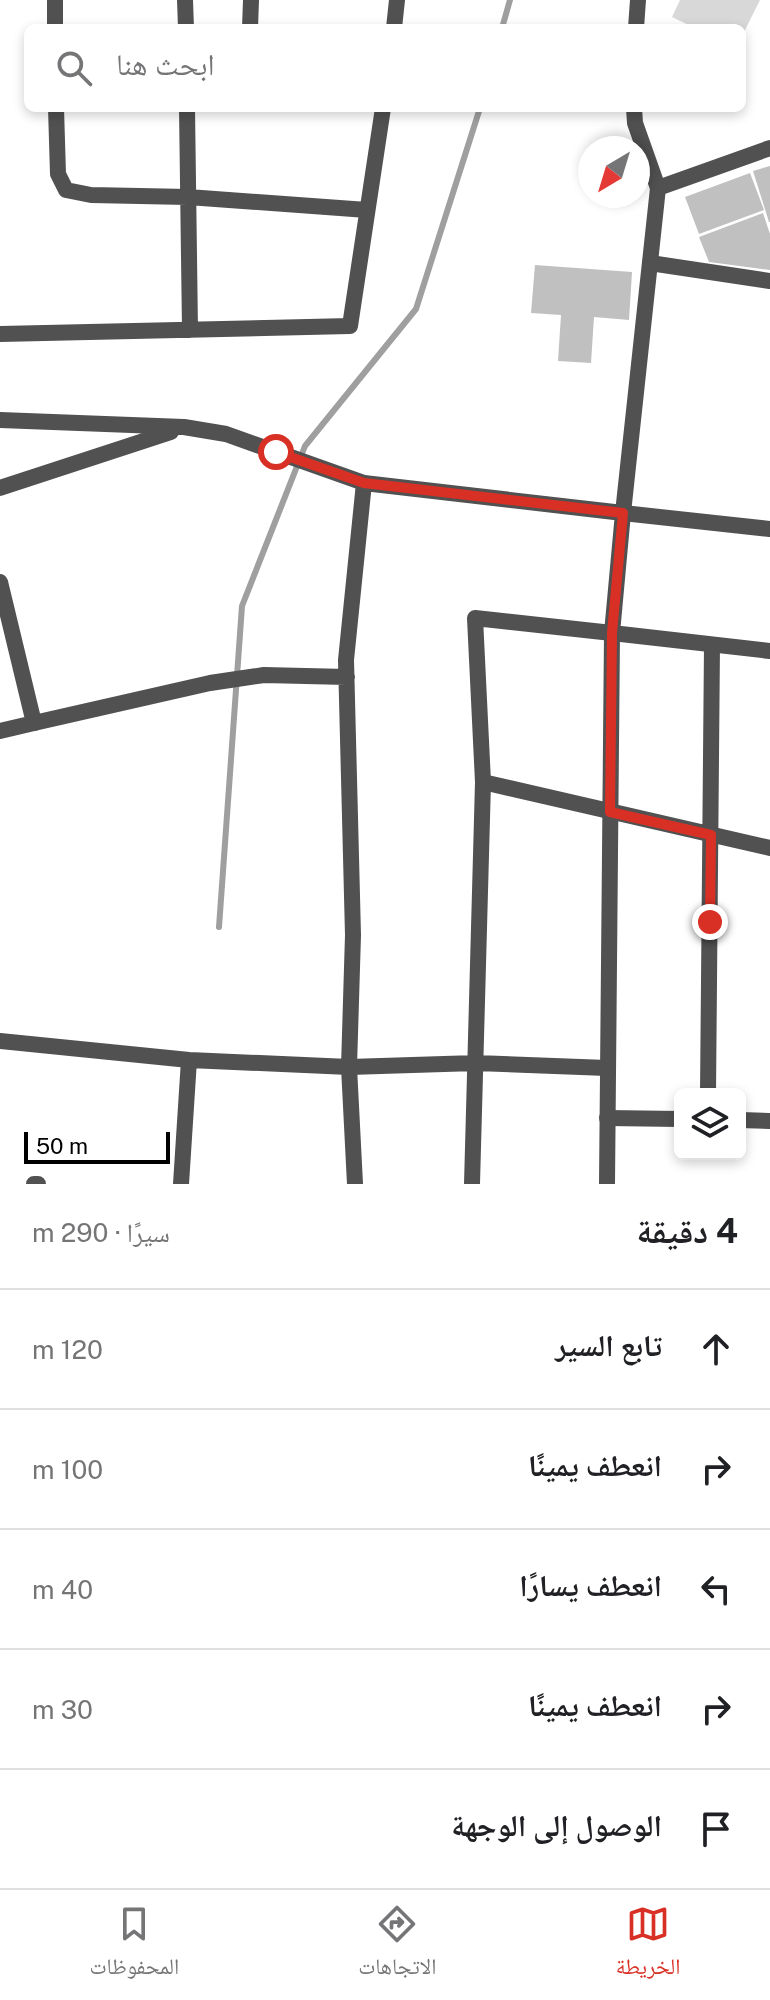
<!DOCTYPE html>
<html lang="ar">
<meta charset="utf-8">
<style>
body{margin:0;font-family:"Public Sans","Noto Naskh Arabic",sans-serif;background:#f2f2f2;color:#202124;direction:rtl}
.controls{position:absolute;right:24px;bottom:24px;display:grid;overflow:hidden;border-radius:12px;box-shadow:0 4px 12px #0003}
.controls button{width:72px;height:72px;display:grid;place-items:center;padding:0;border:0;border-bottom:2px solid #e0e0e0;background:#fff;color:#202124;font:40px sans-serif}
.compass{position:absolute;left:578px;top:136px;width:72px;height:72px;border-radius:50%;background:#fff;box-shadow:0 4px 12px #0003;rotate:218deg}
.scale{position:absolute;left:24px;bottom:20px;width:146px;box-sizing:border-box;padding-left:8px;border:4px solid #000;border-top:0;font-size:22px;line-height:28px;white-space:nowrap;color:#000;-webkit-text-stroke:6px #fff;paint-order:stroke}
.stop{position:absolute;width:24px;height:24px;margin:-18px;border:6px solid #d93025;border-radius:50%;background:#fff}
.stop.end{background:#d93025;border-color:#fff;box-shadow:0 2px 8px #0008}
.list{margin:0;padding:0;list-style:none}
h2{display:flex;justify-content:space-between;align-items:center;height:104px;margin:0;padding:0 32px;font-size:34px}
h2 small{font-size:26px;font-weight:400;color:#757577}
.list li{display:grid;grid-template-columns:52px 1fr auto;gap:24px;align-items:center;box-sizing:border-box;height:120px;padding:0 32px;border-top:2px solid #e0e0e0}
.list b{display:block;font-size:30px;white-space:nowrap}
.list em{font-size:26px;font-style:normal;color:#757577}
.icon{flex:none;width:44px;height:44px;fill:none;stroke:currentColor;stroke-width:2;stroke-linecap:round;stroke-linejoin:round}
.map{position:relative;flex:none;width:770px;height:1184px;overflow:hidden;direction:ltr}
.search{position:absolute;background:#fff;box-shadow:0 4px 12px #0003;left:24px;right:24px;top:24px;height:88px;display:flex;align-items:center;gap:20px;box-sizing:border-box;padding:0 28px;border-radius:12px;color:#757577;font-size:30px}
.sheet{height:704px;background:#fff}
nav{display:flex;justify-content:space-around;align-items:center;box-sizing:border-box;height:112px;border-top:2px solid #e0e0e0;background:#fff;font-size:22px;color:#757577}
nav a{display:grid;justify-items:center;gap:4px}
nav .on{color:#d93025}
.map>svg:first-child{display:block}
</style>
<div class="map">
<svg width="770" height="1184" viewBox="0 0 770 1184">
<rect width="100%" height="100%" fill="#fff"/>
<path fill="#d8d8d8" d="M680 0H760L742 36V28H695L672 17Z"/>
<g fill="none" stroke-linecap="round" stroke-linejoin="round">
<path stroke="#9f9f9f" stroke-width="6" d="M502 28 510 0
M219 927 242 606 305 446 416 309 480 108"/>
</g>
<path fill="#c0c0c0" d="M770 166V222H769L753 171Z
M750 173 764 210 699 234 685 197Z
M763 213 770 234V270L709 262 699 237Z
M535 265 632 272 629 320 594 317 591 363 558 361 561 315 531 313Z"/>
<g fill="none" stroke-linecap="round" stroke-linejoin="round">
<path stroke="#515151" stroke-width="16" d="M55 0V28
M185 0 186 28
M250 28 251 0
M394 28 397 0
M636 28 638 0
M56 108 58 174 66 190 91 195 188 197 367 210
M187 108 190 330
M634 108 635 123 658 188
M650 263 770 281
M0 334 350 326 383 108
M623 513 770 529
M34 723 210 683 264 675 347 677
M483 782 770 848
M0 1041 189 1060 349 1067 476 1063 607 1068
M708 1094 712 645
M607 1118 680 1119
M740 1120 770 1121
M34 1184H38
M181 1184 189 1060
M355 1184 349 1067 353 935 346 660 364 483
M472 1184 483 782 475 618 612 633"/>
<path stroke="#515151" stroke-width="16" d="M0 420 184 427 226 434 364 483 623 513
M0 488 171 432
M0 582 34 723 0 731
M612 633 770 651
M607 1184 612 633 623 513 658 188 770 148"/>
</g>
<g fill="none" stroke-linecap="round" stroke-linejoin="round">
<path stroke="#d93025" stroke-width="10" d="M276 452 364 483 623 513 612 633 610 812 711 835 710 922"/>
</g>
</svg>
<div class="controls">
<button><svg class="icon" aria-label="layers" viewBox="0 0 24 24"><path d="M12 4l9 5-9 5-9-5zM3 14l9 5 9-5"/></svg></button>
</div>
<svg class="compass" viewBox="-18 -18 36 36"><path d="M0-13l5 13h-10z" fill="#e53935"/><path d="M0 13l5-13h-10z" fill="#757577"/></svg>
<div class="scale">50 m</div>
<div class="stop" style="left:276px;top:452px"></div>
<div class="stop end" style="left:710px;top:922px"></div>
<div class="search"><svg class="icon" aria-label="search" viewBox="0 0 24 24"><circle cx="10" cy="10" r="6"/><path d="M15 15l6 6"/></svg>ابحث هنا</div>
</div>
<section class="sheet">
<h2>4 دقيقة<small>سيرًا · 290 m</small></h2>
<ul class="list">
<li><svg class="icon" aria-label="ahead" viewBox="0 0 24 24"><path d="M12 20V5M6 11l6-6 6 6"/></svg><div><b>تابع السير</b></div><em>120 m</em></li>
<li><svg class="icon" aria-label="right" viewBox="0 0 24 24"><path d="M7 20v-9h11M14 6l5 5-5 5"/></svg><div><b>انعطف يمينًا</b></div><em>100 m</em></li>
<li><svg class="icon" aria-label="left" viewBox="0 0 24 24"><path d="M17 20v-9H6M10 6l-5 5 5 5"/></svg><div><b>انعطف يسارًا</b></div><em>40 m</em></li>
<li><svg class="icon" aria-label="right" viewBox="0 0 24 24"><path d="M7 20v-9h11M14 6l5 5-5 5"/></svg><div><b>انعطف يمينًا</b></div><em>30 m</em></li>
<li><svg class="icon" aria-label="arrive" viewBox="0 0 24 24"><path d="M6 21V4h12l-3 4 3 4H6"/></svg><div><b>الوصول إلى الوجهة</b></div></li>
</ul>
</section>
<nav>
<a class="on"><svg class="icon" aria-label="map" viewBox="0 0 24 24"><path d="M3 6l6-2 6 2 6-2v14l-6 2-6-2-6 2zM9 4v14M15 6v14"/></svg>الخريطة</a>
<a><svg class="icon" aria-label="directions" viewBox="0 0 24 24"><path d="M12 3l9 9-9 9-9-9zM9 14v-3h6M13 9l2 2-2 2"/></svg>الاتجاهات</a>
<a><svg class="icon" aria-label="saved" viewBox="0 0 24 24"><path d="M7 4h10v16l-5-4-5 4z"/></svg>المحفوظات</a>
</nav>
